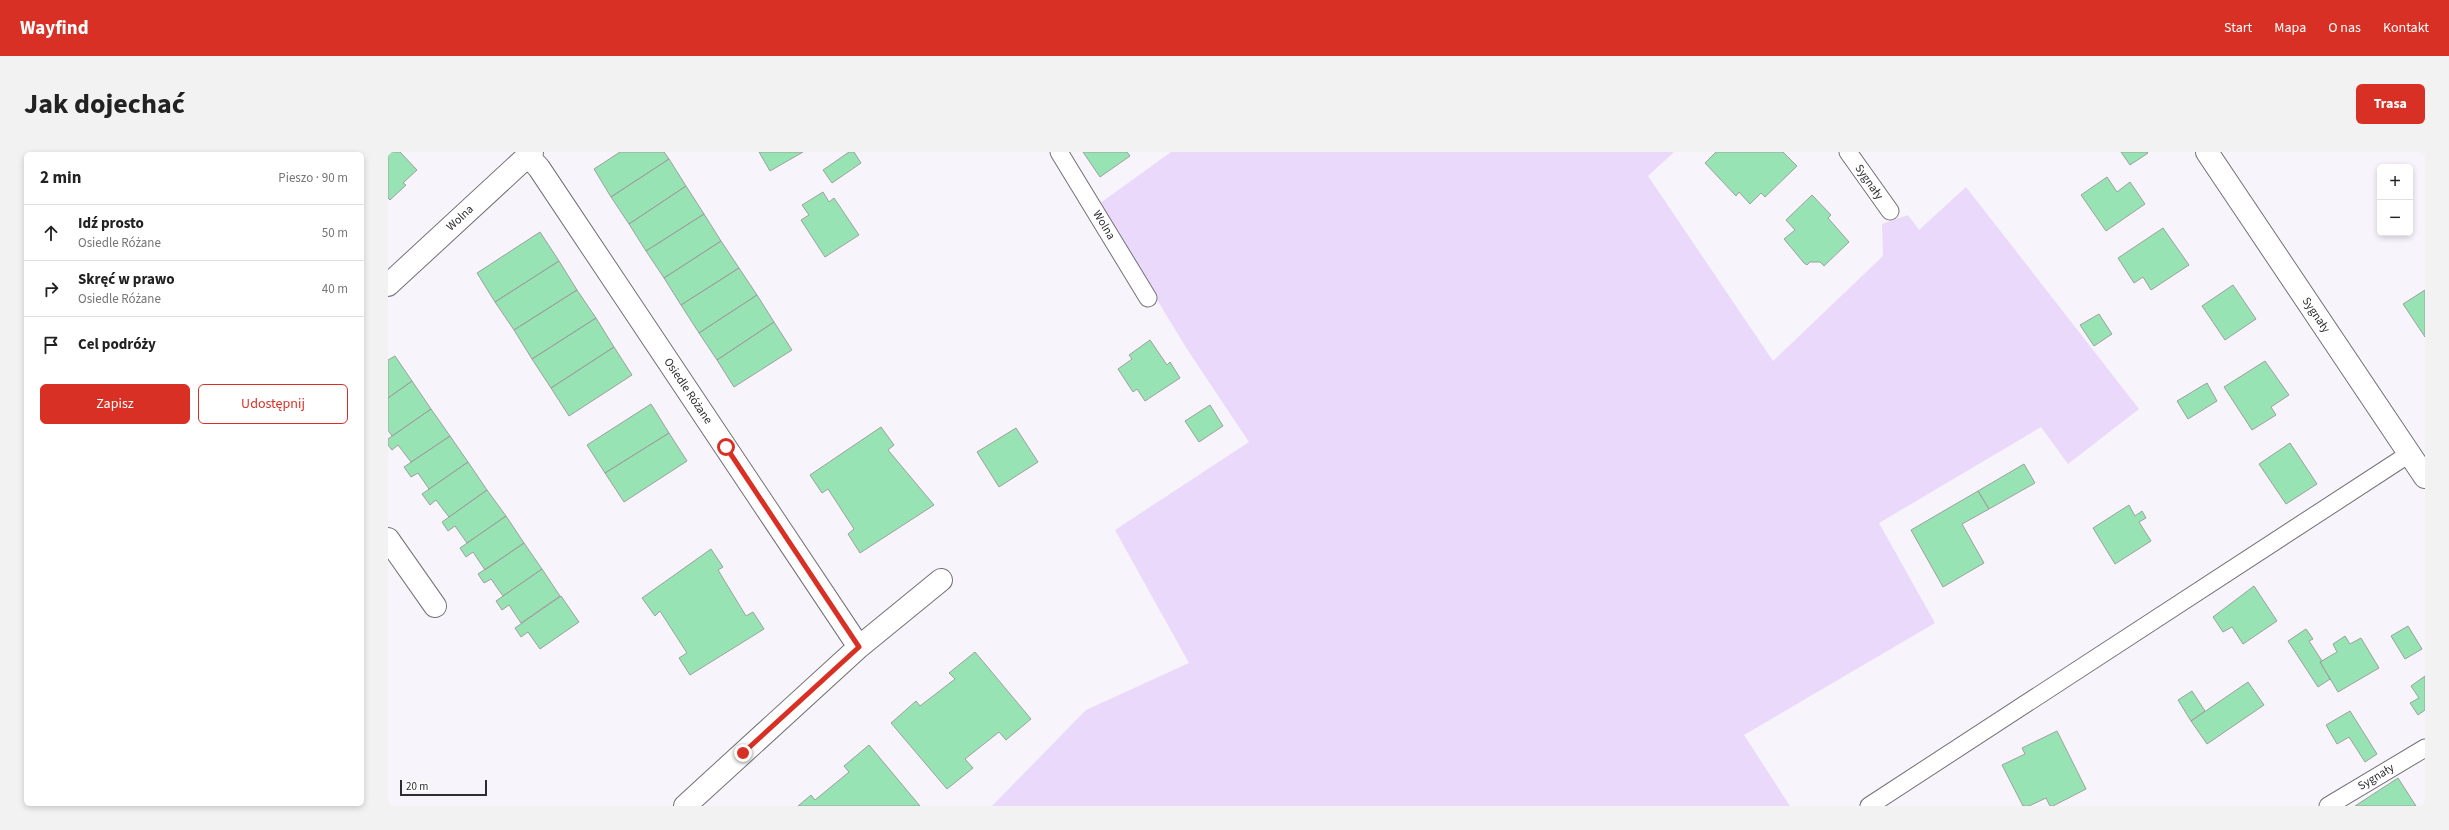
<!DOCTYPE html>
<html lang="pl">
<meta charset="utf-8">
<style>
body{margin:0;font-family:"Source Sans 3",sans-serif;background:#f2f2f2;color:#222}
.controls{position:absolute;right:12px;top:12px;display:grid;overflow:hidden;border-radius:6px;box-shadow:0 2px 6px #0003}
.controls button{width:36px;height:36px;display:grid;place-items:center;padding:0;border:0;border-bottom:1px solid #e0e0e0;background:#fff;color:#222;font:20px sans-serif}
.scale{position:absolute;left:12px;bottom:10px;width:87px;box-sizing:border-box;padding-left:4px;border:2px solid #2d2c2f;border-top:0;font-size:11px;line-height:14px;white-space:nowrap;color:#2d2c2f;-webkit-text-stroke:3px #fff;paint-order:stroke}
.stop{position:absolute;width:12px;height:12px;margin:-9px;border:3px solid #d93025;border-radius:50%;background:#fff}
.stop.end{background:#d93025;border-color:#fff;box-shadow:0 1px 4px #0008}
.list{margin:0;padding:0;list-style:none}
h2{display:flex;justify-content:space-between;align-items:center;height:52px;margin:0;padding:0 16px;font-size:17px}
h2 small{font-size:13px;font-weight:400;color:#767676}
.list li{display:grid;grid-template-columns:26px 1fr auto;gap:12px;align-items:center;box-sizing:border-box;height:56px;padding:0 16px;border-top:1px solid #e0e0e0}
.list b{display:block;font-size:15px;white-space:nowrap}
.list p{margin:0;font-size:13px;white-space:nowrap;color:#767676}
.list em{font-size:13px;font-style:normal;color:#767676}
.actions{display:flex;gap:8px;padding:12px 16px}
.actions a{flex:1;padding:9px 0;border:1px solid #d93025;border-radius:6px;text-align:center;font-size:14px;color:#d93025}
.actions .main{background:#d93025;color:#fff}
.icon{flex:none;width:22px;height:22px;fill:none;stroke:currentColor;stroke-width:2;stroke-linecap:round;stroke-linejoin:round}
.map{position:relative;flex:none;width:2037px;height:654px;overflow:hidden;border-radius:6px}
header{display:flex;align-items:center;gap:24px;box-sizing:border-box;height:56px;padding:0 20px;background:#d93025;color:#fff}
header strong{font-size:19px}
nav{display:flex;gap:22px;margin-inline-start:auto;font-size:14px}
.intro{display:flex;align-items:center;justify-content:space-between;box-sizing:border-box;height:96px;padding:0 24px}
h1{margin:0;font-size:28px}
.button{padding:10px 18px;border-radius:6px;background:#d93025;color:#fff;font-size:14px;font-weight:700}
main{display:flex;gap:24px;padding:0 24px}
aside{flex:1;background:#fff;border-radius:6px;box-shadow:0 2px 6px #0003}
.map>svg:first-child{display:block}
</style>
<header>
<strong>Wayfind</strong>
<nav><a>Start</a><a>Mapa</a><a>O nas</a><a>Kontakt</a></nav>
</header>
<div class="intro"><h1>Jak dojechać</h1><a class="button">Trasa</a></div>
<main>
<aside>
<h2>2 min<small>Pieszo · 90 m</small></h2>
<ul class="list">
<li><svg class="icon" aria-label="ahead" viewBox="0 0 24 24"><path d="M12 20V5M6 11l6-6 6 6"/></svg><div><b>Idź prosto</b><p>Osiedle Różane</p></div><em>50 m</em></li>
<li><svg class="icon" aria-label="right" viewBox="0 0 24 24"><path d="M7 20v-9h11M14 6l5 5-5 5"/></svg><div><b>Skręć w prawo</b><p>Osiedle Różane</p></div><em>40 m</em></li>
<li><svg class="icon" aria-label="arrive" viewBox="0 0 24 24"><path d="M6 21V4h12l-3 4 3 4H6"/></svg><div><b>Cel podróży</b></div></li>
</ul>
<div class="actions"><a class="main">Zapisz</a><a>Udostępnij</a></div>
</aside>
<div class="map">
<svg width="2037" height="654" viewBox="0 0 2037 654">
<rect width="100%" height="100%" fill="#f7f4fb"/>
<path fill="#ead9fa" d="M783 0H1286L1260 24 1385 209 1495 104 1494 72 1520 63 1531 78 1578 35 1751 257 1680 312 1653 275 1491 371 1547 471 1356 583 1402 654H604L698 558 801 511 727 378 861 290 799 197 711 52Z"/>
<path fill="#98e3b3" stroke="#9ba19d" d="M0 0H12L29 18 15 31 18 33 2 48 0 46Z
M232 0H276L281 7 223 45 206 17Z
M371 0H415L382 19Z
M461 0H466L473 11 444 31 435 18Z
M695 0H739L742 4 712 25Z
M1328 0H1395L1409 14 1377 45 1373 41 1362 52 1351 40 1348 44 1317 11Z
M1733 0H1759L1760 1 1742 13Z
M281 7 298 34 241 72 223 45Z
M1719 25 1729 40 1742 30 1757 52 1718 79 1693 43Z
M298 34 316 62 258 99 241 72Z
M435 40 441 50 446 46 471 83 437 105 413 68 421 63 414 53Z
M1424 43 1443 63 1440 66 1461 90 1436 114 1432 110H1422L1419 113 1416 111 1396 87 1407 78 1398 68Z
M316 62 333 89 276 126 258 99Z
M1775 76 1801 113 1763 138 1755 125 1746 131 1730 106Z
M152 80 171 109 107 150 89 121Z
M333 89 351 116 293 153 276 126Z
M171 109 189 138 126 178 107 150Z
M351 116 369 143 311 181 293 153Z
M1845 133 1868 167 1837 188 1814 154Z
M189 138 208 166 144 207 126 178Z
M2037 138V185L2015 152Z
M369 143 386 170 329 208 311 181Z
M1711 162 1724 182 1706 194 1692 173Z
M208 166 226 195 163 236 144 207Z
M386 170 404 198 346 235 329 208Z
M762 188 779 213 782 210 792 226 757 249 749 237 745 240 730 217 744 207 741 203Z
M226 195 244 223 181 264 163 236Z
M7 204 24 229 0 246V208Z
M1877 209 1901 243 1883 255 1888 263 1864 278 1836 235Z
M24 229 43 257 4 284 0 278V246Z
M1819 231 1829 249 1800 267 1789 249Z
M263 252 281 281 217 321 199 293Z
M822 253 835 274 811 290 797 269Z
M43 257 62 284 23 310 10 293 4 298 0 293V287Z
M493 275 506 293 500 298 546 353 472 401 460 382 466 377 440 337 434 341 422 323Z
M628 276 650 310 611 335 589 300Z
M281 281 299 309 236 350 217 321Z
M62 284 80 310 41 337 30 321 23 325 16 315Z
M1902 291 1929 332 1898 352 1871 312Z
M80 310 99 338 61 365 48 348 42 353 34 342Z
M1636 312 1647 331 1601 357 1590 339Z
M99 338 118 364 79 391 67 374 60 379 54 370Z
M1590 339 1601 357 1574 372 1596 411 1555 435 1523 378Z
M1741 353 1747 364 1754 359 1758 366 1751 370 1763 389 1727 412 1705 376Z
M118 364 136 391 97 418 85 400 78 405 72 396Z
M136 391 154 417 115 444 103 427 96 431 90 422Z
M323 397 335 415 330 418 358 464 365 460 376 477 302 523 291 506 299 501 272 459 267 464 254 446Z
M154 417 172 444 133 471 121 453 114 458 108 449Z
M1866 434 1889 469 1855 492 1844 475 1835 480 1825 465Z
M173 444 191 470 152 497 140 480 133 485 127 476Z
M2020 474 2034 497 2017 507 2003 484Z
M1918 477 1925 487 1921 489 1934 509 1932 510 1942 527 1930 535 1900 489Z
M1957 484 1962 492 1973 486 1991 516 1950 540 1932 510 1949 500 1945 492Z
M587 500 643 567 618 588 611 580 577 607 585 616 559 637 503 571 528 549 532 554 567 527 561 521Z
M2037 524V558L2030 563 2022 551 2031 546 2023 534Z
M1860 530 1876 553 1819 592 1803 569Z
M1804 539 1817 559 1803 569 1790 548Z
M1962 559 1989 602 1977 610 1961 585 1949 592 1938 573Z
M1669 579 1698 637 1665 654H1662L1658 646 1641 654H1635L1614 613 1637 602 1634 596Z
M481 593 532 654H410L423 643 427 648 461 620 456 614Z
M2010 626 2028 654H1967Z"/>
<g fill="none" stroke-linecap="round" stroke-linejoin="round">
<defs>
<path id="service" d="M671 0 760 146
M1460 0 1502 59
M1481 654 2021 302
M1940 654 2037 596"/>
<path id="minor" d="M1819 0 2037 325
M140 4 151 16 471 495
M0 133 144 0
M0 387 47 454
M297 654 471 495 553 428"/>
</defs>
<use href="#service" stroke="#737176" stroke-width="19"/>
<use href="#minor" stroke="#737176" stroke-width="24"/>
<use href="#service" stroke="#fff" stroke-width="17"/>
<use href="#minor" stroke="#fff" stroke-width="22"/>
</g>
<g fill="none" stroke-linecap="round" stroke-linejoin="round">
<path stroke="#d93025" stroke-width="5" d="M338 295 471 495 355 601"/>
</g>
<g text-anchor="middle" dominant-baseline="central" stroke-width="3" stroke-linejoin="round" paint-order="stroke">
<g font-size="12" fill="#2d2c2f" stroke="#fff">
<text transform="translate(1481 30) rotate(55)">Sygnały</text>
<text transform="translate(72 66) rotate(-43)">Wolna</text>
<text transform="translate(716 73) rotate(59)">Wolna</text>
<text transform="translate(1928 163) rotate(56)">Sygnały</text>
<text transform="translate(300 239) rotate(56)">Osiedle Różane</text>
<text transform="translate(1988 625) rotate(-31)">Sygnały</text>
</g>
</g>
</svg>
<div class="controls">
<button>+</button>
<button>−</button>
</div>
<div class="scale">20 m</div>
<div class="stop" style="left:338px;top:295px"></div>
<div class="stop end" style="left:355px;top:601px"></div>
</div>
</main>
